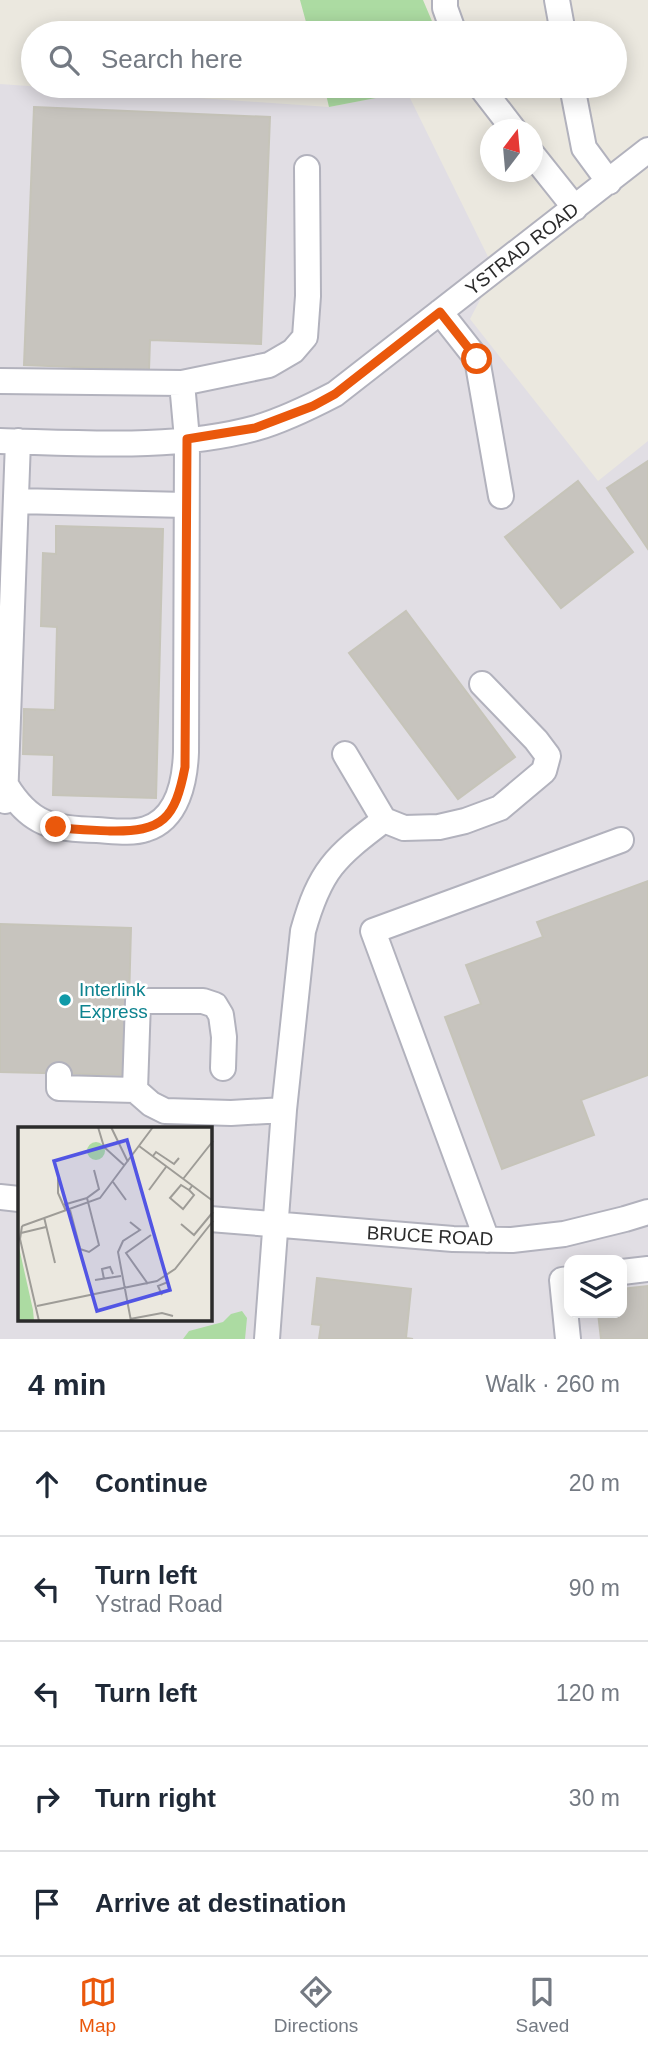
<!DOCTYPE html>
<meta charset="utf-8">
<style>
body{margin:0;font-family:Helvetica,sans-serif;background:#f2f2f3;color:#1f2937}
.controls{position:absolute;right:21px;bottom:21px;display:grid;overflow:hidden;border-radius:14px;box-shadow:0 4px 18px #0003}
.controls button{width:63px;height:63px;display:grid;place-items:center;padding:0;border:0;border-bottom:2px solid #e0e1e3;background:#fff;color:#1f2937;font:35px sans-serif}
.compass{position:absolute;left:480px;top:119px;width:63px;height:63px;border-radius:50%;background:#fff;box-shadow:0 4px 18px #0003;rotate:16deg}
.stop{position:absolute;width:21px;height:21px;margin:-16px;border:5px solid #ea580c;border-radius:50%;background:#fff}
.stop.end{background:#ea580c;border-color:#fff;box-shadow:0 2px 7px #0008}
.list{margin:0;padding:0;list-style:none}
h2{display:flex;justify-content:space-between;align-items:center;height:91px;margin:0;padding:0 28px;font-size:30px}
h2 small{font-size:23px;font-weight:400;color:#747a83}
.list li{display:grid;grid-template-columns:46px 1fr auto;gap:21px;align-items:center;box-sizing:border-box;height:105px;padding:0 28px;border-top:2px solid #e0e1e3}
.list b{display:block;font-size:26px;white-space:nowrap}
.list p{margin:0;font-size:23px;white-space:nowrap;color:#747a83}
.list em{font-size:23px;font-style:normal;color:#747a83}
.icon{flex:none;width:38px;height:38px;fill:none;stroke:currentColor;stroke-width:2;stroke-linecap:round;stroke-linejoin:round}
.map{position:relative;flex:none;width:648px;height:1339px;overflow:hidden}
.search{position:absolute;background:#fff;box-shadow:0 4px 18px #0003;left:21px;right:21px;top:21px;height:77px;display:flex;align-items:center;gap:18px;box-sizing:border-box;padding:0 24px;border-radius:38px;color:#747a83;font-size:26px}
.sheet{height:616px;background:#fff}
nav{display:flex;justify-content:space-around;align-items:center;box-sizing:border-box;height:98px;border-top:2px solid #e0e1e3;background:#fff;font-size:19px;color:#747a83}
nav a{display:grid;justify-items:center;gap:4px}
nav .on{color:#ea580c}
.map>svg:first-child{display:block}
</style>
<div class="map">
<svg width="648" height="1339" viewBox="0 0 648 1339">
<rect width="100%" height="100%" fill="#ebe8df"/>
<path fill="#e1dee4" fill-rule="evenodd" d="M0 84 329 107 407 92 495 271 470 319 598 481 648 441V1339H0ZM19 1129H210V1320H19ZM569 1260H622V1313H569Z"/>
<path fill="#acdba2" d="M300 0H423L437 33H309Z
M324 86H418L407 92 329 107Z
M242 1311 247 1318 245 1339H183L189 1331 223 1322 231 1314Z"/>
<path fill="#c7c4be" stroke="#c6c4b9" stroke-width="2" d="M34 107 270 117 261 344 150 340 149 370 24 365Z
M648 461V549L607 488Z
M578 481 633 552 561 608 505 537Z
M56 526 163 529 156 798 53 795 54 755 23 754 24 709 55 710 57 627 41 626 43 553 56 554Z
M406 611 515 757 458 799 349 653Z
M648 881V1075L581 1100 594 1135 502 1169 445 1017 481 1004 466 965 543 937 537 922Z
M0 924 131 928 127 1075 0 1072Z
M317 1278 411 1289 406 1338 413 1339H319L321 1325 312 1324Z
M648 1286V1339H601L598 1313H622V1289Z"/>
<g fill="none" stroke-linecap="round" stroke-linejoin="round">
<defs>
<path id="minor" d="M445 0V8L454 33
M557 0 563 33
M480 86 514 130
M572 86 584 148 609 182
M532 154 575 208
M440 312 477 359 501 496
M0 381 182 383
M0 441C82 443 176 450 256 428 284 420 310 407 335 394L648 150
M16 501 186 505
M345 754 384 820
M6 785C30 825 53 829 97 830 113 831 132 834 146 829 178 819 185 780 186 752L187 439 182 383 269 365 293 351 305 337 308 296 307 168
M5 801 18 441
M59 1075V1088L135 1090 151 1104 165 1111 231 1113 284 1110
M135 1090 138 1001H203L215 1005 221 1015 224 1037 223 1068
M0 1197 19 1199
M210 1219 453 1239 512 1240 564 1234 625 1219 648 1212
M487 1240 373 931 621 840
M622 1272 648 1269
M267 1339 284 1110 303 931C320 870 335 857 384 820L404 828 439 827 465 821 500 808 544 771 548 756 536 740 482 684
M568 1339 562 1280 569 1279"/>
</defs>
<use href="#minor" stroke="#b2b2bd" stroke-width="28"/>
<use href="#minor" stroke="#fff" stroke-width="24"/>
</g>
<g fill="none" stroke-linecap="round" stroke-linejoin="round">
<path stroke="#ea580c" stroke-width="9" d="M56 827C74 830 92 830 110 831 163 832 175 819 185 767L187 439 255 428 313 406 335 394 440 312 477 359"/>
</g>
<circle fill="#0f9aa8" stroke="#fff" stroke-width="2.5" cx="65" cy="1000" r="7"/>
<g text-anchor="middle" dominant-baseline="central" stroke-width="5" stroke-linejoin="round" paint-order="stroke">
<g font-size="19" fill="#2b2b2b" stroke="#fff">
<text transform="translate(522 249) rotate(-38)">YSTRAD ROAD</text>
<text transform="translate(430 1236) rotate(3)">BRUCE ROAD</text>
</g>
<g font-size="19" fill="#0d838f" stroke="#fff" text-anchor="start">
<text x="79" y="989">Interlink<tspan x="79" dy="22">Express</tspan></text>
</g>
</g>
<g transform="translate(18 1127)">
<rect width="194" height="194" fill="#ebe8df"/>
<path d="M69 24a9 9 0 1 1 18 0a9 9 0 1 1-18 0ZM0 116 15 183 16 194H0Z" fill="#acdba2"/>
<path fill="none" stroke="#9e9c97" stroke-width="2" d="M80 0 86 20 107 39M93 0 110 35M121 19 195 74M135 29 138 25 156 37 161 31M40 50V66L48 84M165 52 195 14M95 55 108 73M131 63 148 40M171 63 176 68 165 82 152 71 163 58 171 63 174 59M45 78 69 71M52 83 62 121M26 90 37 136M112 95 122 103 105 114 100 125 113 194M163 97 176 108 195 85M4 99 82 71 135 0M4 99 2 112 21 194M3 106 28 100M62 122 71 125 81 118 69 71 81 62 76 43M86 152 84 142 92 140 95 147M77 153 103 149M130 157 108 126 133 108M144 168 140 159 150 155 148 149M19 179 139 154 157 142 195 94M112 192 144 186 155 189"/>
<path fill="#5255e4" fill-opacity="0.15" stroke="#5255e4" stroke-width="3.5" d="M109 13 152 163 79 184 36 34Z"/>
<rect width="194" height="194" fill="none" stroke="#2b2b2b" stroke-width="3.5"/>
</g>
</svg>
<div class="controls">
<button><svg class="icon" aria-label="layers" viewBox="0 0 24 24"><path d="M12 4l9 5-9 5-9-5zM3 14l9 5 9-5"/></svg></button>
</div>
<svg class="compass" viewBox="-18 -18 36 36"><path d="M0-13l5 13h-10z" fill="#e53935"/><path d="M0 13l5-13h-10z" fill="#747a83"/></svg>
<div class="stop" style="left:477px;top:359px"></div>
<div class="stop end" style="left:56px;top:827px"></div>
<div class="search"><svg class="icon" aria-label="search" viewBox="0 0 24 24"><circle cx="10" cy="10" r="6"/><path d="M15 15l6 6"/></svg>Search here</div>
</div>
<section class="sheet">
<h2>4 min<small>Walk · 260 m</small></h2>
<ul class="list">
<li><svg class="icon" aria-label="ahead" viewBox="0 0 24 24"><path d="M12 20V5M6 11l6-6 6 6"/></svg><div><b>Continue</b></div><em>20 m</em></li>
<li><svg class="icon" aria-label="left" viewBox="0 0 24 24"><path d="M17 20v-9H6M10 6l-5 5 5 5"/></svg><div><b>Turn left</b><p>Ystrad Road</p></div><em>90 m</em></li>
<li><svg class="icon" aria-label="left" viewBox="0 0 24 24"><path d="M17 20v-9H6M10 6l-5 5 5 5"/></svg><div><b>Turn left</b></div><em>120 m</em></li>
<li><svg class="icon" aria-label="right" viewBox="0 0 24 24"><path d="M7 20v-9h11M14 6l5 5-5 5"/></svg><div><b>Turn right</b></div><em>30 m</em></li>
<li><svg class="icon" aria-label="arrive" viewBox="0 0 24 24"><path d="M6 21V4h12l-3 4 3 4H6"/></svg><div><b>Arrive at destination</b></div></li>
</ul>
</section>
<nav>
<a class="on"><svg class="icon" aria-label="map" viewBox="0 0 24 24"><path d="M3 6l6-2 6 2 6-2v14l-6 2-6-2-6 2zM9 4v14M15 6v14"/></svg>Map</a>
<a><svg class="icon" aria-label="directions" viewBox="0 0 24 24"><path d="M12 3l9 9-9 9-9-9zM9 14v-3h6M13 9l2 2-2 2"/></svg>Directions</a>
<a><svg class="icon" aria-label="saved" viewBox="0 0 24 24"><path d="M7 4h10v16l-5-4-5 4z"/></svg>Saved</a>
</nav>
